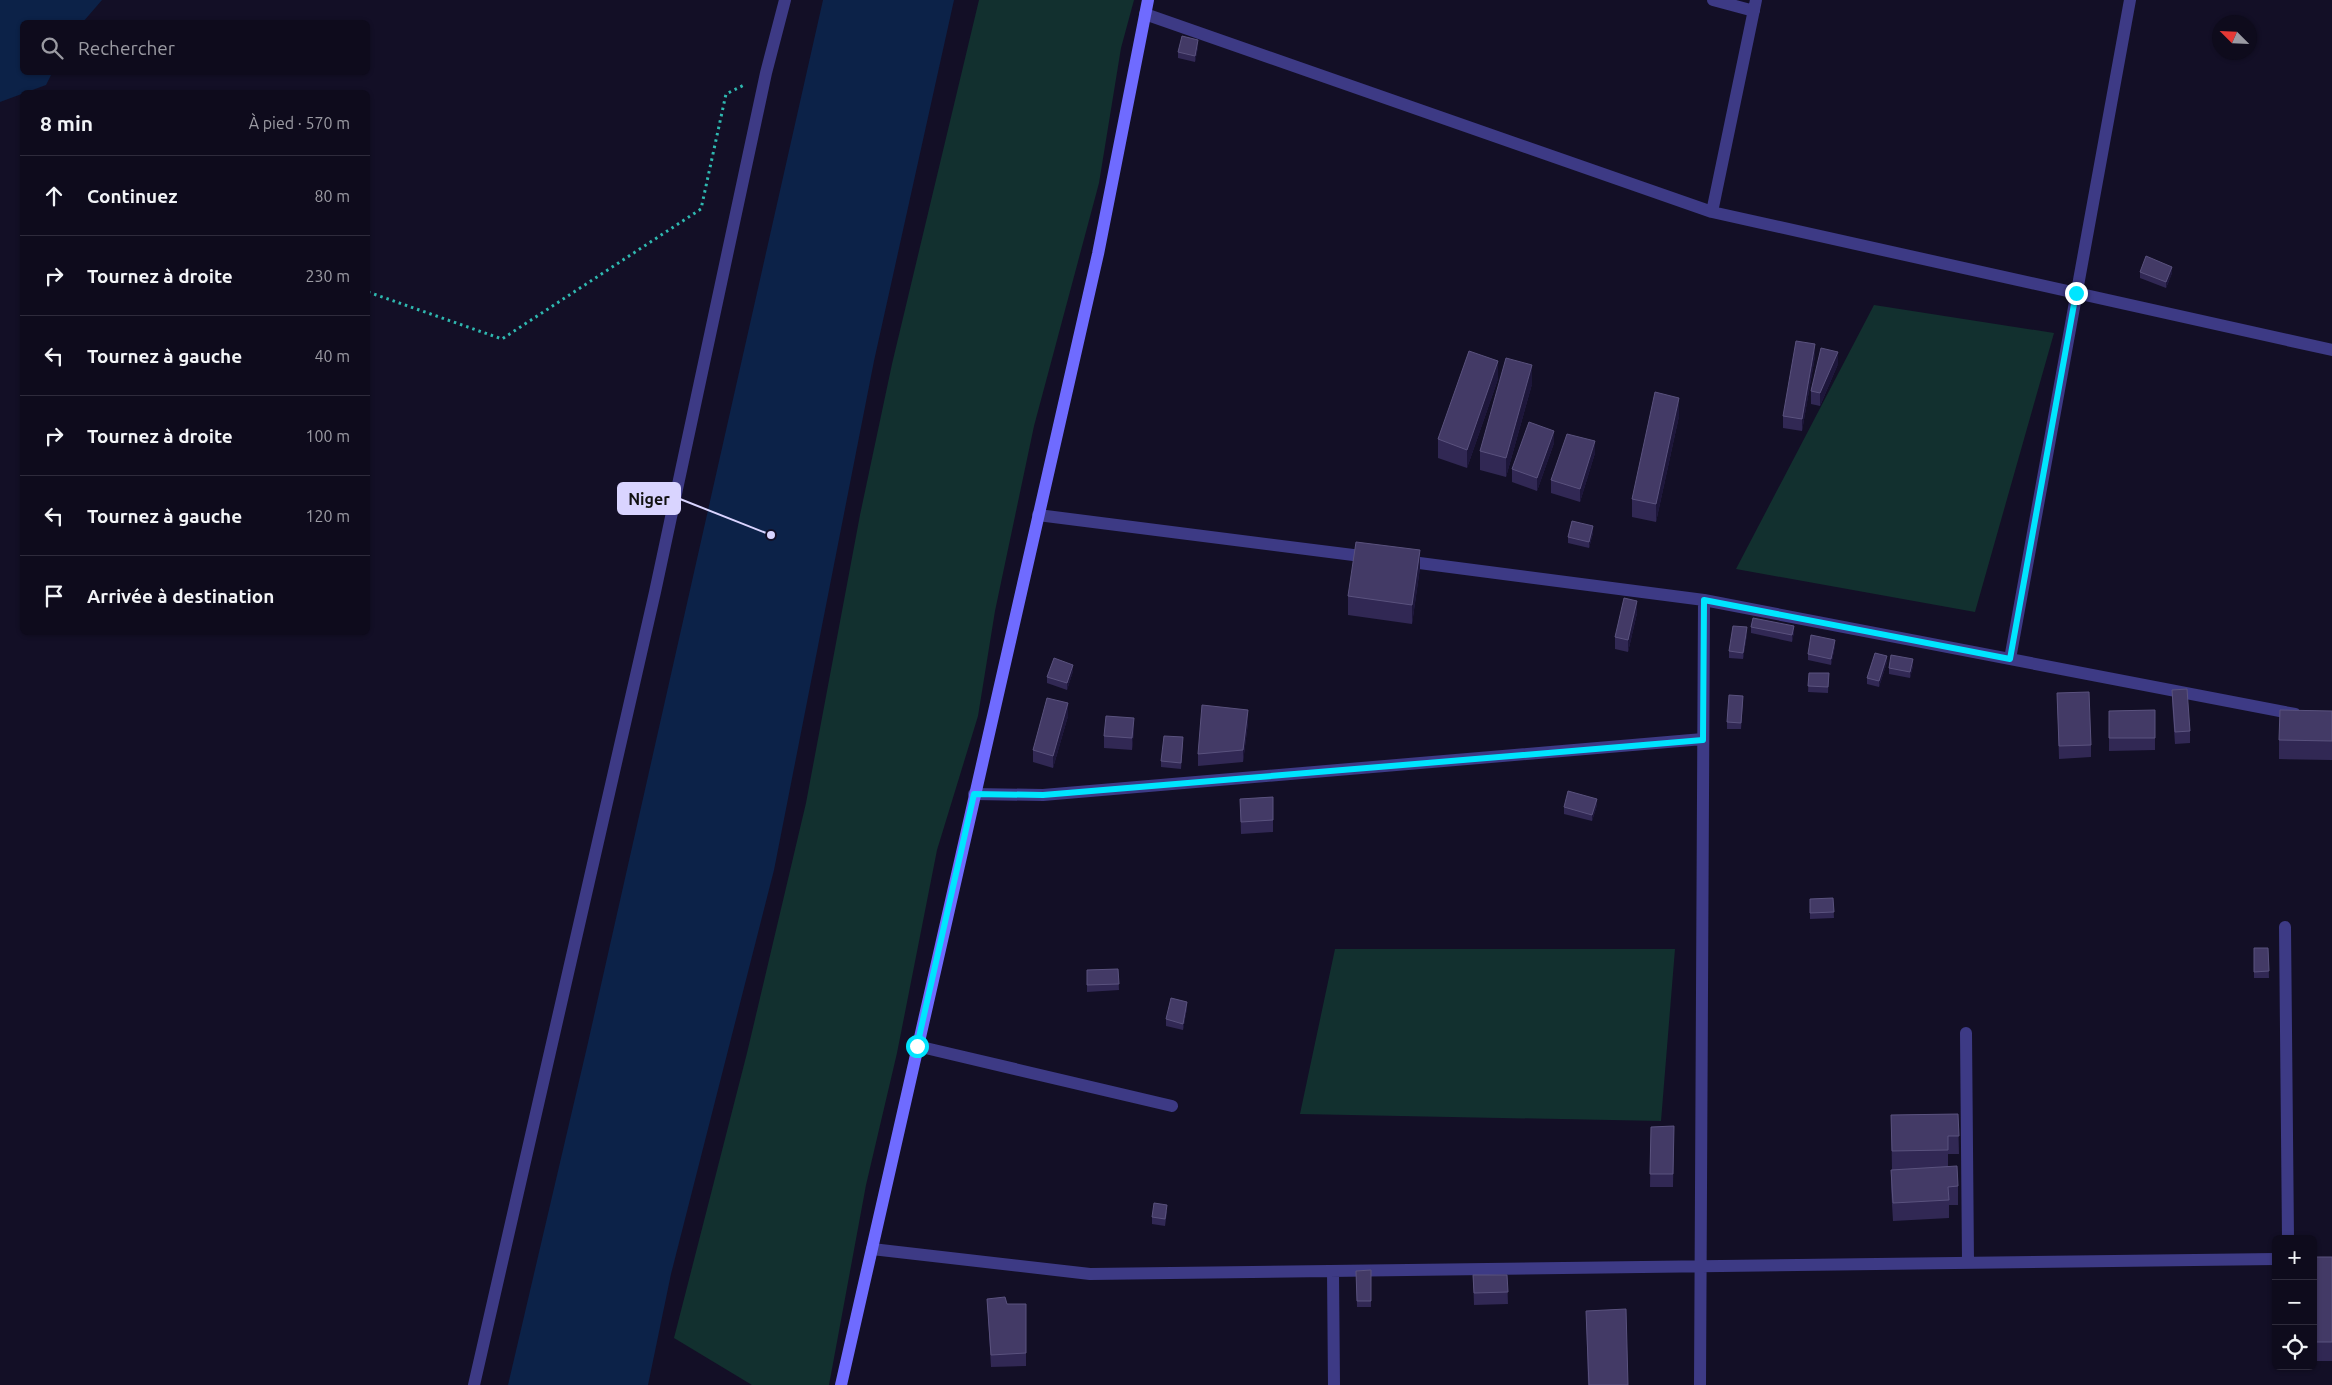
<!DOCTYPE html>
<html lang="fr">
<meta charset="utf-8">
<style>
body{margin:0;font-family:Ubuntu,sans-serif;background:#1c1929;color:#f1f3f6}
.controls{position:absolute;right:15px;bottom:15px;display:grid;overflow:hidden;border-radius:8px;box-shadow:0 1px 4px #0004}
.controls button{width:45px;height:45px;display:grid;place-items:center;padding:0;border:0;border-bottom:1px solid #2e2b3b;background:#0e0b1c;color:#f1f3f6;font:25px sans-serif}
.compass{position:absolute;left:2212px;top:15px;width:45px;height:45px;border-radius:50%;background:#0e0b1c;box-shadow:0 1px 4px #0004;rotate:294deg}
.stop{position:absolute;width:15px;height:15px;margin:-11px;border:4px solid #00e5ff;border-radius:50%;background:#fff}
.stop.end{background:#00e5ff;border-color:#fff;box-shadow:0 1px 5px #0008}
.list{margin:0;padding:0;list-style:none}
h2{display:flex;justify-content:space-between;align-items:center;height:65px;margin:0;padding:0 20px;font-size:21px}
h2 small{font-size:16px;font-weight:400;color:#9b9ba3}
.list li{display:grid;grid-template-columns:32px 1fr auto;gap:15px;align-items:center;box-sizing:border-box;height:80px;padding:0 20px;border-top:1px solid #2e2b3b}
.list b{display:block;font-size:19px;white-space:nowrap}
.list em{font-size:16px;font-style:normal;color:#9b9ba3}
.icon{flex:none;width:28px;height:28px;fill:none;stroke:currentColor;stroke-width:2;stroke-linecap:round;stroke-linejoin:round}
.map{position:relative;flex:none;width:2332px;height:1385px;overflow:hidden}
.search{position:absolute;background:#0e0b1c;box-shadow:0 1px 4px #0004;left:20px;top:20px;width:350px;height:55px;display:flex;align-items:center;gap:12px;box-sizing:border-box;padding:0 18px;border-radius:8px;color:#9b9ba3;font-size:19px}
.panel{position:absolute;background:#0e0b1c;box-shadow:0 1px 4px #0004;left:20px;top:90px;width:350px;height:545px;border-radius:8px}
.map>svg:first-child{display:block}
</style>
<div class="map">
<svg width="2332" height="1385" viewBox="0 0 2332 1385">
<rect width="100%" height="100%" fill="#130f26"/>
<path fill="#12302f" d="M979 0H1134L1121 48 1099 183 1034 426 995 611 978 716 937 850 897 1053 866 1185 829 1385H752L674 1338 747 1053 806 803 860 515 892 364Z
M1874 305 2054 333 1975 612 1736 569Z
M1335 949H1675L1661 1121 1300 1114Z"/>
<path fill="#0c2248" d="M0 0H102L83 22H22V72L52 73 46 85 0 102Z
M823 0H954L874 361 774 870 671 1274 648 1385H508L587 1047Z"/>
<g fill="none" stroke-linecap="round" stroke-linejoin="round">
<path stroke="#2fb8b0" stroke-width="3" stroke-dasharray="2.5 4" stroke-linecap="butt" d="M368 292 502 339 701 209 726 94 746 84"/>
<path stroke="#3d3a85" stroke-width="12" d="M1713 0 1754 11
M1145 14 1712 212 2332 350
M1712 212 1756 0
M1038 515 1369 557
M1404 561 1704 600 2295 714
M2010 659 2130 0
M974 794 1043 795 1703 739
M2285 927 2288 1239
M1966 1033 1968 1262
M917 1046 1172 1106
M872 1249 1090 1274 2276 1259
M1333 1271 1334 1385
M474 1385 655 592 766 73 785 0
M1700 1385 1704 600"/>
<path stroke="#6f6bff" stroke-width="12" d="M841 1385 1098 254 1148 0"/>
</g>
<path fill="#312854" d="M1198 47 1195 62 1178 58V52Z
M2140 272 2172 273 2166 288 2140 278Z
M1815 356 1802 431 1783 428V416Z
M1838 364 1820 406 1811 404V391Z
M1498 379 1467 468 1438 458V439Z
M1532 384 1506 477 1480 470V451Z
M1679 416 1656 522 1632 517V499Z
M1554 443 1537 491 1512 482V469Z
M1595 453 1580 502 1551 493V480Z
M1593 533 1589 548 1568 543V537Z
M1420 568 1412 624 1348 615V596Z
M1637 613 1628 652 1615 649V637Z
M1751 627 1794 632 1792 642 1751 633Z
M1747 634 1743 659 1729 658V651Z
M1835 646 1831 665 1808 660V654Z
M1887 662 1879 687 1867 684V678Z
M1913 666 1910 678 1889 674V668Z
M1073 671 1067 690 1047 683V677Z
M1809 673H1829L1828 693 1808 692Z
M2172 690 2190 731V743L2175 744 2172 702Z
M2057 693 2091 745V757L2059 759Z
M1743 702 1741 729H1727V722Z
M2155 710V750L2109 751V711Z
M2332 711V760L2279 759V740Z
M1068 716 1053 768 1033 762V750Z
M1248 723 1243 762 1198 766V754Z
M1134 730 1132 750 1104 748V736Z
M1183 743 1181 769 1161 767V761Z
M1273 797V832L1241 834 1240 799Z
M1597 805 1592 821 1564 814V807Z
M1833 898 1834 918 1810 919V899Z
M2254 948H2268L2269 978H2254Z
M1118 969 1119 990 1087 992V970Z
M1187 1008 1183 1030 1166 1026V1019Z
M1958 1114 1959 1154H1948V1166L1958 1186V1205H1949V1218L1893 1221 1891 1188V1170H1892L1891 1115Z
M1674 1126 1673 1187H1650L1651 1127Z
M1167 1211 1165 1226 1152 1224V1217Z
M2313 1257H2332V1361H2313Z
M1371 1270V1307H1357L1356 1271Z
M1473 1275H1507L1508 1304 1474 1305Z
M987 1299 1007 1304H1026V1366L991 1367Z
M1586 1311 1628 1385H1588Z"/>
<path fill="#1d163a" d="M1198 40V47L1195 62V56Z
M2172 267V273L2166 288V282Z
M1815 344V356L1802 431V419Z
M1838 352V364L1820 406V393Z
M1498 361V379L1467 468V450Z
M1532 365V384L1506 477V458Z
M1679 398V416L1656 522V504Z
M1554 431V443L1537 491V478Z
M1595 441V453L1580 502V489Z
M1593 526V533L1589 548V542Z
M1420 550V568L1412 624V605Z
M1637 601V613L1628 652V640Z
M1794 626V632L1792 642V635Z
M1747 627V634L1743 659V653Z
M1835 640V646L1831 665V659Z
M1887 656V662L1879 687V681Z
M1913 659V666L1910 678V672Z
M1073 665V671L1067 690V683Z
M1068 703V716L1053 768V756Z
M1248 710V723L1243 762V750Z
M1134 718V730L1132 750V738Z
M1597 799V805L1592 821V815Z
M1187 1002V1008L1183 1030V1024Z"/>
<path fill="#433a66" stroke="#5a527e" d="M1182 36 1198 40 1195 56 1178 52Z
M2146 256 2172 267 2166 282 2140 272Z
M1796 341 1815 344 1802 419 1783 416Z
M1821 348 1838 352 1820 393 1811 391Z
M1469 351 1498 361 1467 450 1438 439Z
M1506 358 1532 365 1506 458 1480 451Z
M1655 392 1679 398 1656 504 1632 499Z
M1529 422 1554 431 1537 478 1512 469Z
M1567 434 1595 441 1580 489 1551 480Z
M1572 521 1593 526 1589 542 1568 537Z
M1356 542 1420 550 1412 605 1348 596Z
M1624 598 1637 601 1628 640 1615 637Z
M1753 618 1794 626 1792 635 1751 627Z
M1733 626 1747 627 1743 653 1729 651Z
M1811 635 1835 640 1831 659 1808 654Z
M1875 653 1887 656 1879 681 1867 678Z
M1891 655 1913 659 1910 672 1889 668Z
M1054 658 1073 665 1067 683 1047 677Z
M1809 673H1829L1828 687 1808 686Z
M2187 689 2190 731 2175 732 2172 690Z
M2089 692 2091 745 2059 746 2057 693Z
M1729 695 1743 696 1741 723 1727 722Z
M1047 698 1068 703 1053 756 1033 750Z
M1202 705 1248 710 1243 750 1198 754Z
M2155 710V738H2109V711Z
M2280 710 2332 711V741L2279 740Z
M1106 716 1134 718 1132 738 1104 736Z
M1164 736 1183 737 1181 763 1161 761Z
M1568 791 1597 799 1592 815 1564 807Z
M1273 797V820L1241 822 1240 799Z
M1833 898 1834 912 1810 913V899Z
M2254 948H2268L2269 971 2254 972Z
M1118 969 1119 984 1087 985V970Z
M1171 998 1187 1002 1183 1024 1166 1019Z
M1958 1114 1959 1136H1948V1150L1892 1151 1891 1115Z
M1674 1126 1673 1174H1650L1651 1127Z
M1957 1166 1958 1186 1948 1187 1949 1200 1893 1203 1891 1170Z
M1154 1203 1167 1205 1165 1219 1152 1217Z
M2313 1257H2332V1342H2313Z
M1371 1270V1301H1357L1356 1271Z
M1473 1275H1507L1508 1292 1474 1293Z
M1005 1297 1007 1304H1026V1353L991 1355 987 1299Z
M1626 1309 1628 1385H1589L1586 1311Z"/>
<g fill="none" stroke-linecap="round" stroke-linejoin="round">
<path stroke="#00e5ff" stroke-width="6" d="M917 1046 974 794 1043 795 1703 740 1704 600 2010 659 2076 293"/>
</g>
<path fill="none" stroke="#d9d4ff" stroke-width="2" d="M771 535L680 499"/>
<circle fill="#d9d4ff" stroke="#130f26" stroke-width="2" cx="771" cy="535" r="5"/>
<rect fill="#d9d4ff" stroke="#d9d4ff" stroke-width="2" x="618" y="483" width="62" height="31" rx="5"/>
<g font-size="16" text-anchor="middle" font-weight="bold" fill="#111">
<text x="649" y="505">Niger</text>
</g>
</svg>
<div class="controls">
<button>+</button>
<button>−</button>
<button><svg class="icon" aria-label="locate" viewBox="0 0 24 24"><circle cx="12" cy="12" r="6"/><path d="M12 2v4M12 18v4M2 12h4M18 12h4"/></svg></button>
</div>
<svg class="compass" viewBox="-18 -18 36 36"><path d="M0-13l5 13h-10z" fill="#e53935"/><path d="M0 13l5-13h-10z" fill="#9b9ba3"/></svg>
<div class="stop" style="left:917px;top:1046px"></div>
<div class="stop end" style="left:2076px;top:293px"></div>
<div class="search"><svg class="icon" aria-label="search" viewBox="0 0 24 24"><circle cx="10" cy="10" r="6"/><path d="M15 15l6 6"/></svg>Rechercher</div>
<section class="panel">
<h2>8 min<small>À pied · 570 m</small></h2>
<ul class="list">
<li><svg class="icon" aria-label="ahead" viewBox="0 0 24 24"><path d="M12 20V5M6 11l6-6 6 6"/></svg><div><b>Continuez</b></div><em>80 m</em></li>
<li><svg class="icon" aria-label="right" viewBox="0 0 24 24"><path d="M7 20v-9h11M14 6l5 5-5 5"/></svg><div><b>Tournez à droite</b></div><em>230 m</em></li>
<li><svg class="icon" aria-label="left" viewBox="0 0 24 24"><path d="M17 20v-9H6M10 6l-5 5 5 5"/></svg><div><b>Tournez à gauche</b></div><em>40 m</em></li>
<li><svg class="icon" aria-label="right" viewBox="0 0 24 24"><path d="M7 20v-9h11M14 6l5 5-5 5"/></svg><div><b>Tournez à droite</b></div><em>100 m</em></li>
<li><svg class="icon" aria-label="left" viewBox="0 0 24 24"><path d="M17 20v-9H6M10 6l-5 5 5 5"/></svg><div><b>Tournez à gauche</b></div><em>120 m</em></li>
<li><svg class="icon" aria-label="arrive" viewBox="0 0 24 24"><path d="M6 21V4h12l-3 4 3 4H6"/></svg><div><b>Arrivée à destination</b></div></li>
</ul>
</section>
</div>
